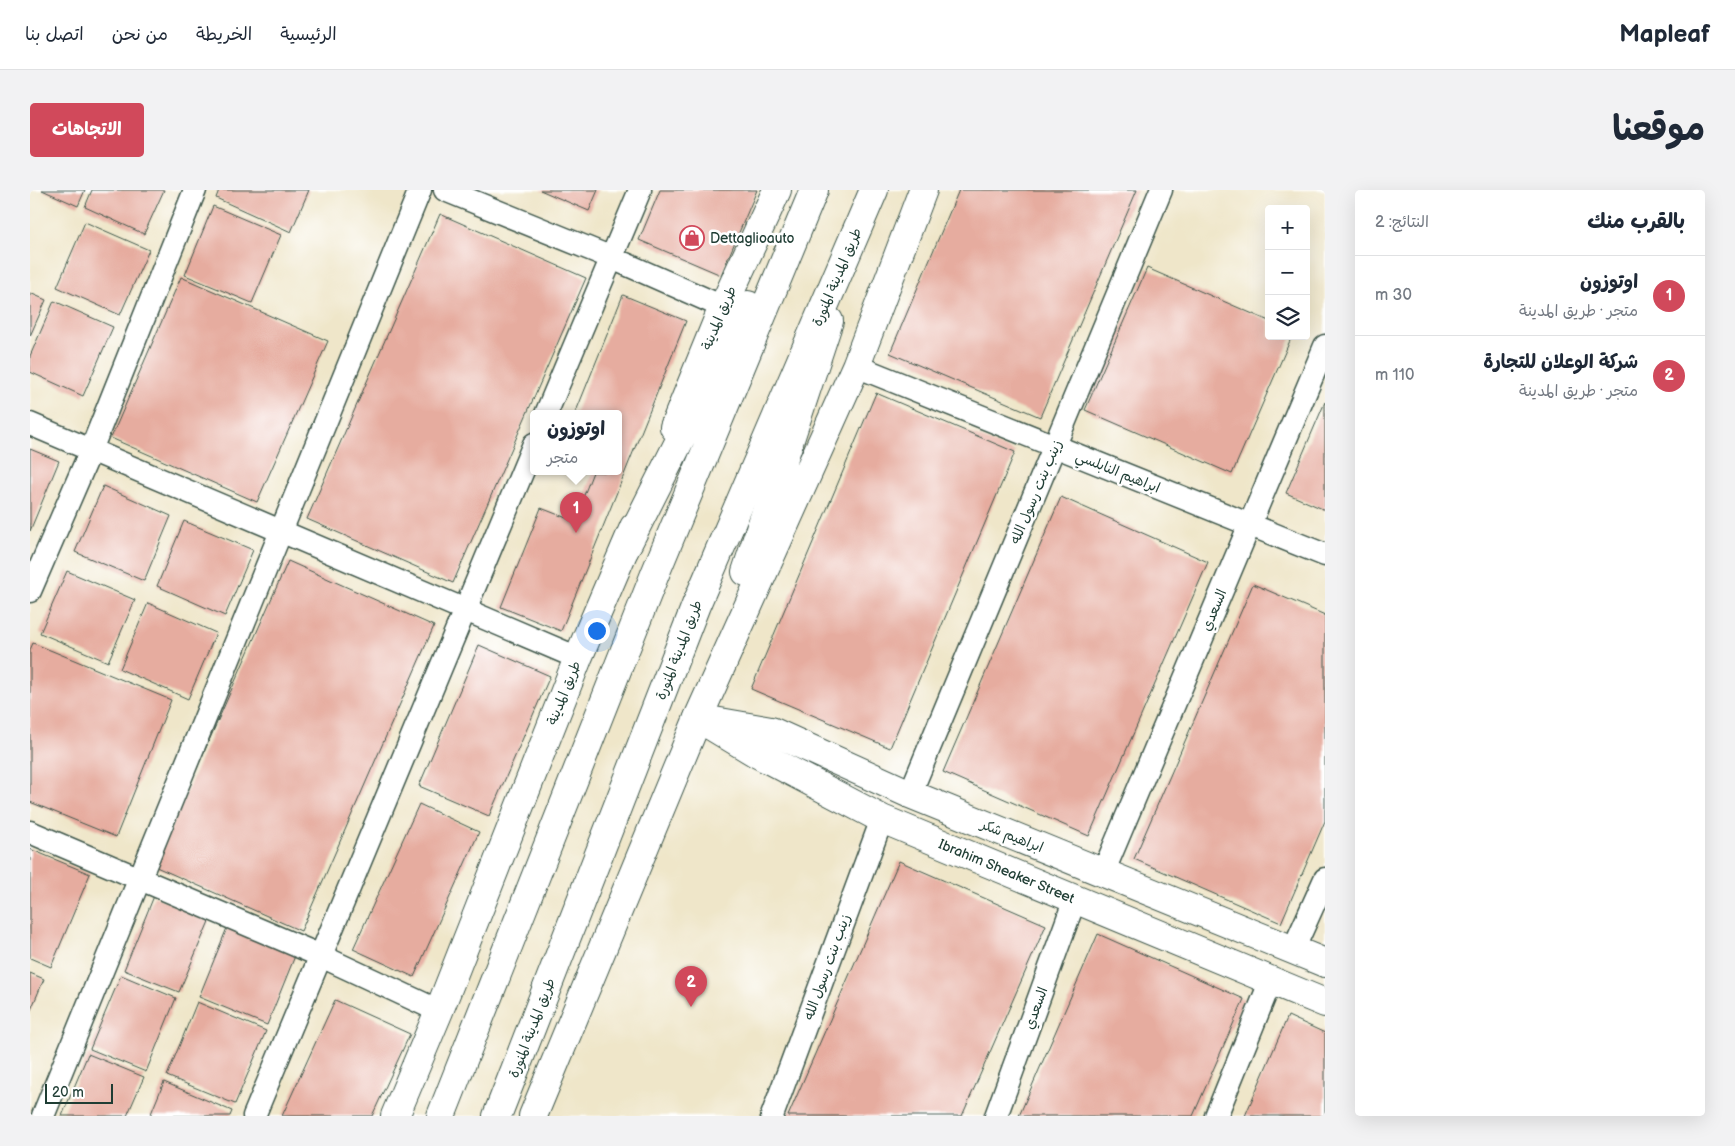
<!DOCTYPE html>
<html lang="ar">
<meta charset="utf-8">
<style>
body{margin:0;font-family:"Balsamiq Sans","Playpen Sans Arabic",sans-serif;background:#f2f2f3;color:#1f2937;direction:rtl}
.controls{position:absolute;right:15px;top:15px;display:grid;overflow:hidden;border-radius:5px;box-shadow:0 5px 20px #0002}
.controls button{width:45px;height:45px;display:grid;place-items:center;padding:0;border:0;border-bottom:1px solid #e0e1e3;background:#fff;color:#1f2937;font:25px sans-serif}
.scale{position:absolute;left:15px;bottom:12px;width:68px;box-sizing:border-box;padding-left:5px;border:2px solid #1f3d34;border-top:0;font-size:14px;line-height:18px;white-space:nowrap;color:#1f3d34;-webkit-text-stroke:4px #fff;paint-order:stroke}
.you{position:absolute;left:566px;top:440px;width:18px;height:18px;margin:-12px;border:4px solid #fff;border-radius:50%;background:#1a73e8;box-shadow:0 0 0 8px #1a73e833}
.badge{display:grid;place-items:center;width:32px;height:32px;border-radius:50%;background:#d1495b;color:#fff;font-size:16px;font-weight:700}
.pin{position:absolute;translate:-50% -41px;filter:drop-shadow(0 1px 2px #0008)}
.pin::after{content:'';position:absolute;top:26px;width:18px;height:15px;background:inherit;clip-path:polygon(0 0,100% 0,50% 100%)}
.popup{position:absolute;left:500px;top:220px;width:92px;height:65px;box-sizing:border-box;display:grid;place-content:center;border-radius:5px;background:#fff;filter:drop-shadow(0 1px 4px #0005);font-size:16px;white-space:nowrap;color:#747a83}
.popup b{font-size:19px;color:#1f2937}
.popup::after{content:'';position:absolute;left:50%;top:100%;margin-left:-10px;border:10px solid transparent;border-top-color:#fff}
.list{margin:0;padding:0;list-style:none}
h2{display:flex;justify-content:space-between;align-items:center;height:65px;margin:0;padding:0 20px;font-size:21px}
h2 small{font-size:16px;font-weight:400;color:#747a83}
.list li{display:grid;grid-template-columns:32px 1fr auto;gap:15px;align-items:center;box-sizing:border-box;height:80px;padding:0 20px;border-top:1px solid #e0e1e3}
.list b{display:block;font-size:19px;white-space:nowrap}
.list p{margin:0;font-size:16px;white-space:nowrap;color:#747a83}
.list em{font-size:16px;font-style:normal;color:#747a83}
.icon{flex:none;width:28px;height:28px;fill:none;stroke:currentColor;stroke-width:2;stroke-linecap:round;stroke-linejoin:round}
.map{position:relative;flex:none;width:1295px;height:926px;overflow:hidden;direction:ltr;border-radius:5px}
header{display:flex;align-items:center;gap:30px;box-sizing:border-box;height:70px;padding:0 25px;background:#fff;border-bottom:1px solid #e0e1e3}
header strong{font-size:24px}
nav{display:flex;gap:28px;margin-inline-start:auto;font-size:18px}
.intro{display:flex;align-items:center;justify-content:space-between;box-sizing:border-box;height:120px;padding:0 30px}
h1{margin:0;font-size:35px}
.button{padding:12px 22px;border-radius:5px;background:#d1495b;color:#fff;font-size:18px;font-weight:700}
main{display:flex;gap:30px;padding:0 30px}
aside{flex:1;background:#fff;border-radius:5px;box-shadow:0 5px 20px #0002}
.map>svg:first-child{display:block}
</style>
<header>
<strong>Mapleaf</strong>
<nav><a>الرئيسية</a><a>الخريطة</a><a>من نحن</a><a>اتصل بنا</a></nav>
</header>
<div class="intro"><h1>موقعنا</h1><a class="button">الاتجاهات</a></div>
<main>
<aside>
<h2>بالقرب منك<small>النتائج: 2</small></h2>
<ul class="list">
<li><span class="badge">1</span><div><b>اوتوزون</b><p>متجر · طريق المدينة</p></div><em>30 m</em></li>
<li><span class="badge">2</span><div><b>شركة الوعلان للتجارة</b><p>متجر · طريق المدينة</p></div><em>110 m</em></li>
</ul>
</aside>
<div class="map">
<svg width="1295" height="926" viewBox="0 0 1295 926">
<rect width="100%" height="100%" fill="#fff"/>
<filter id="ink" filterUnits="userSpaceOnUse"><feTurbulence type="fractalNoise" baseFrequency=".02" numOctaves="2"/><feDisplacementMap in="SourceGraphic" scale="10" xChannelSelector="R" yChannelSelector="G"/><feConvolveMatrix kernelMatrix="1 2 1 2 8 2 1 2 1" color-interpolation-filters="sRGB"/></filter>
<filter id="wash" filterUnits="userSpaceOnUse"><feTurbulence type="fractalNoise" baseFrequency=".0096" numOctaves="4" result="noise"/><feDisplacementMap in="SourceGraphic" scale="20" xChannelSelector="R" yChannelSelector="G"/><feGaussianBlur stdDeviation="1.12" result="paint"/><feColorMatrix in="noise" values="0 0 0 0 0 0 0 0 0 0 0 0 0 0 0 0 0 1.4 0 .05"/><feComposite in="paint" operator="in"/></filter>
<g filter="url(#wash)">
<rect width="100%" height="100%" fill="#efe6c9"/>
<g id="blocks">
<path fill="#e6ac9f" d="M12 0H55L48 16Z
M62 0H134L114 44 55 17Z
M189 0H279L261 42 186 8Z
M510 0H568L559 21Z
M630 0H727L691 85 609 50Z
M929 0H1107L1010 227 860 163Z
M183 16 251 45 222 113 155 85Z
M410 24 556 88 423 393 277 329Z
M55 32 119 60 90 125 27 97Z
M1117 78 1239 131V146H1262L1202 284 1055 220Z
M151 87 298 151 227 312 81 248Z
M0 103 16 110 0 146Z
M593 105 656 131 531 441 471 417 511 318 544 331 563 282H588V224H545Z
M24 111 83 137 53 206 0 182V166Z
M846 203 985 262 860 558 721 499Z
M1295 212V320L1256 303Z
M0 259 29 271 0 341Z
M73 296 141 326 114 391 45 362Z
M1031 307 1178 372 1059 646 913 582Z
M154 331 223 360 195 426 127 396Z
M258 371 404 436 271 741 124 676Z
M37 381 105 410 78 472 10 443Z
M1223 394 1295 425V631L1251 733 1104 669Z
M118 413 186 443 158 509 90 479Z
M3 453 141 510 86 647 0 612V460Z
M449 455 520 486 459 626 389 596Z
M389 614 449 642 384 787 323 759Z
M0 659 60 684 21 777 0 768Z
M869 671 1016 735 989 796 932 926H758Z
M124 706 180 729 149 802 94 780Z
M199 733 267 761 237 835 169 807Z
M1068 744 1214 809 1163 926H989Z
M0 783 14 789 0 822Z
M91 785 146 808 116 882 60 859Z
M305 810 380 844 342 926H252Z
M167 812 236 841 205 914 137 886Z
M1258 826 1295 843V926H1215Z
M58 864 114 887 97 926H32Z
M134 892 202 921 200 926H120Z"/>
</g>
</g>
<g filter="url(#ink)">
<use href="#blocks" fill-opacity="0" stroke="#3e564a" stroke-width="1"/>
<g fill="none" stroke-linecap="round" stroke-linejoin="round">
<defs>
<path id="minor" d="M415 0 582 68 693 117
M826 176 1295 365
M516 224 610 0
M0 234 548 468
M0 401 61 260 165 0
M880 604 1131 0
M0 642 291 766 409 821
M1073 683 1295 156
M1263 760 1295 689
M13 926 390 0
M224 926 504 254
M742 926 852 629
M966 926 1045 709
M1186 926 1241 790"/>
<g id="tertiary">
<path id="s1" d="M668 528 726 563 852 629 1295 813"/>
<path d="M684 531 741 541 880 604 1295 773"/>
</g>
<path id="primary" d="M644 237 693 117 747 0
M716 382 799 131
M365 926 409 821 548 468 604 337
M503 926 668 528 826 176 893 0"/>
<path id="motorway" d="M595 359 718 115
M411 926 625 384 784 0
M467 926 666 415 844 0"/>
</defs>
<use href="#minor" stroke="#3e564a" stroke-width="25"/>
<use href="#tertiary" stroke="#3e564a" stroke-width="30"/>
<use href="#primary" stroke="#3e564a" stroke-width="30"/>
<use href="#motorway" stroke="#3e564a" stroke-width="30"/>
<use href="#minor" stroke="#fff" stroke-width="22"/>
<use href="#tertiary" stroke="#fff" stroke-width="28"/>
<use href="#primary" stroke="#fff" stroke-width="28"/>
<use href="#motorway" stroke="#fff" stroke-width="28"/>
</g>
</g>
<defs>
<symbol id="shop-ring" viewBox="-11 -11 22 22"><circle r="9.5" fill="#fff" stroke="#d1495b" stroke-width="1.5"/><path d="M-5-2.5h2.3a2.7 3.5 0 0 1 5.4 0H5L5.5 6h-11ZM-1.5-2.5h3a1.5 2.3 0 0 0-3 0Z" fill="#d1495b"/></symbol>
</defs>
<g fill-rule="evenodd">
<use href="#shop-ring" x="648" y="34" width="28" height="28"/>
</g>
<g text-anchor="middle" dominant-baseline="central" stroke-width="5" stroke-linejoin="round" paint-order="stroke">
<g font-size="14" fill="#1f3d34" stroke="#fff" text-anchor="start">
<text x="680" y="48">Dettaglioauto</text>
</g>
<g font-size="14" fill="#1f3d34" stroke="#fff">
<text transform="translate(807 87) rotate(-67)">طريق المدينة المنورة</text>
<text transform="translate(689 128) rotate(-67)">طريق المدينة</text>
<text transform="translate(1088 282) rotate(22)">ابراهيم النابلسي</text>
<text transform="translate(1006 302) rotate(-67)">زينب بنت رسول الله</text>
<text transform="translate(1184 420) rotate(-67)">السعدي</text>
<text transform="translate(649 460) rotate(-69)">طريق المدينة المنورة</text>
<text transform="translate(534 503) rotate(-68)">طريق المدينة</text>
<text transform="translate(982 646) rotate(22)">ابراهيم شكر</text>
<text stroke="none"><textPath href="#s1" startOffset="345">Ibrahim Sheaker Street</textPath></text>
<text transform="translate(797 777) rotate(-70)">زينب بنت رسول الله</text>
<text transform="translate(1006 818) rotate(-70)">السعدي</text>
<text transform="translate(502 838) rotate(-69)">طريق المدينة المنورة</text>
</g>
</g>
</svg>
<div class="controls">
<button>+</button>
<button>−</button>
<button><svg class="icon" aria-label="layers" viewBox="0 0 24 24"><path d="M12 4l9 5-9 5-9-5zM3 14l9 5 9-5"/></svg></button>
</div>
<div class="scale">20 m</div>
<div class="you"></div>
<div class="pin badge" style="left:546px;top:343px">1</div>
<div class="popup"><b>اوتوزون</b>متجر</div>
<div class="pin badge" style="left:661px;top:817px">2</div>
</div>
</main>
